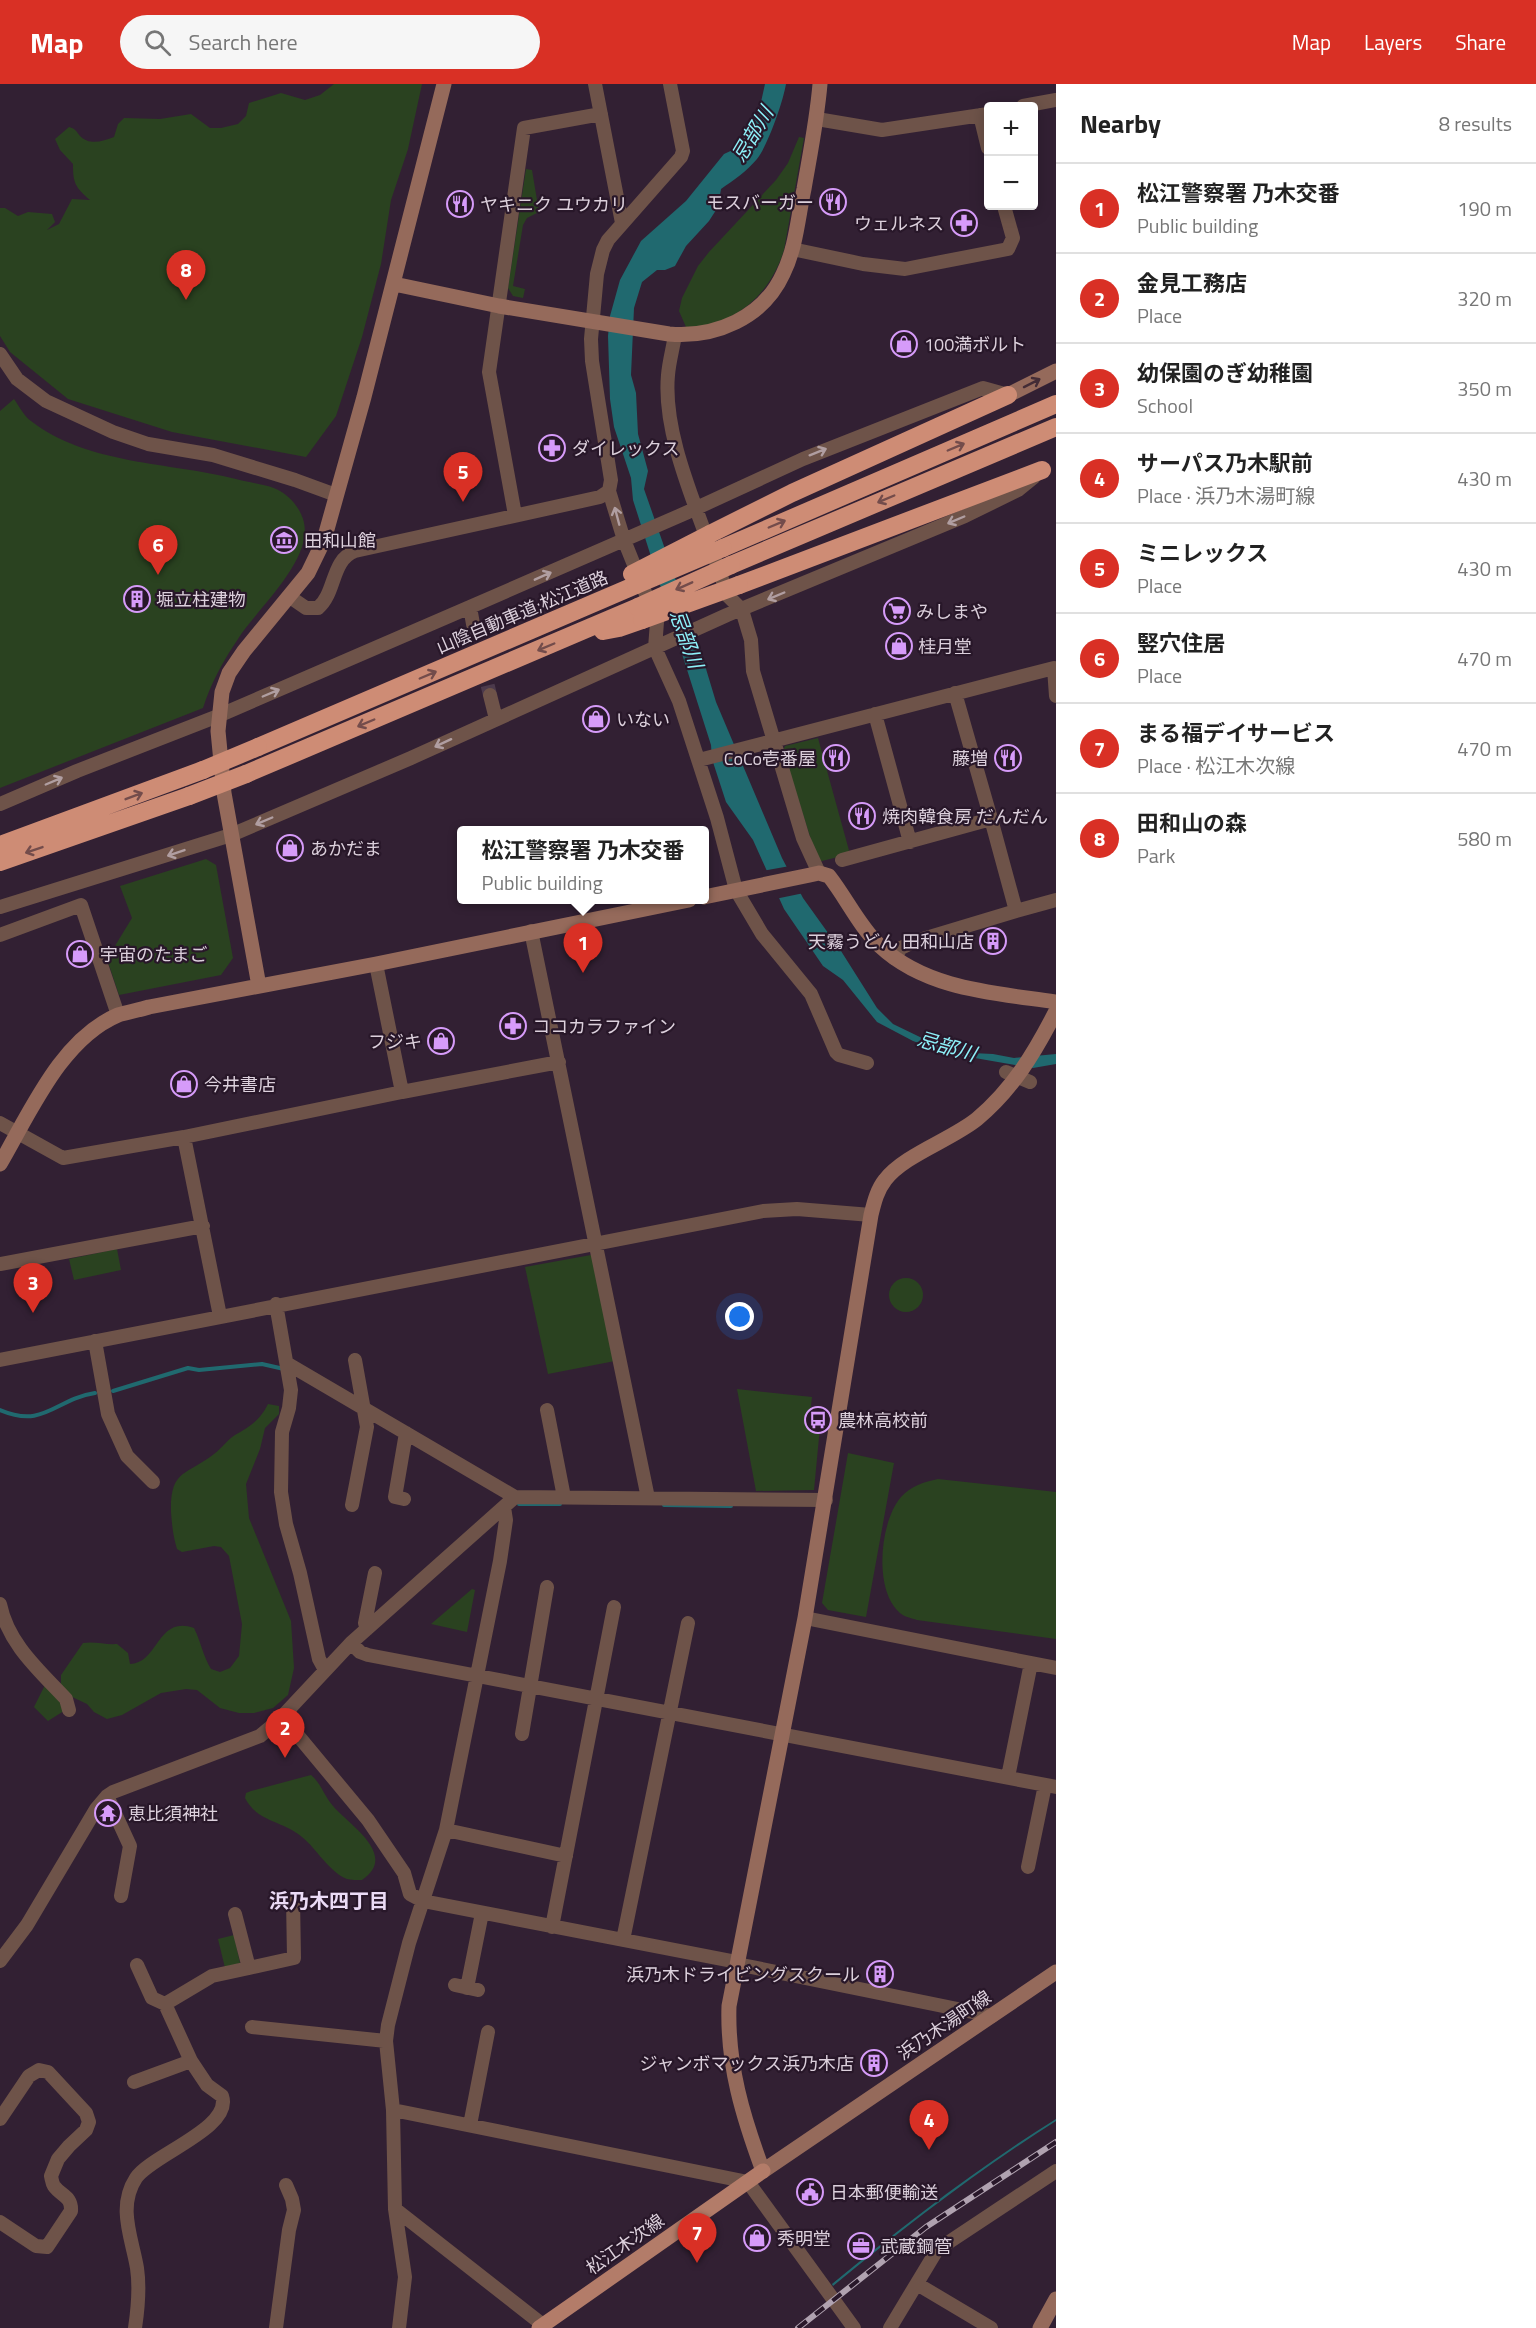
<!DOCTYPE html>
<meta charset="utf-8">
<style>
body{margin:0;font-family:"Titillium Web","Noto Sans JP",sans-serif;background:#f6f6f6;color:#222}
.controls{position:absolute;right:18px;top:18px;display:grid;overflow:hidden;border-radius:6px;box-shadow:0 3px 15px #0003}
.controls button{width:54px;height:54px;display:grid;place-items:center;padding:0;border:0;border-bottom:2px solid #e0e0e0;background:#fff;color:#222;font:30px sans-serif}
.you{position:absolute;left:740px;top:1233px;width:21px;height:21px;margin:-15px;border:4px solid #fff;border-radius:50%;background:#1a73e8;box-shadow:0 0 0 9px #1a73e833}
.badge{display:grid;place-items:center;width:39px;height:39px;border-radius:50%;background:#d93025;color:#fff;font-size:20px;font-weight:700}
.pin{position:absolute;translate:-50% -50px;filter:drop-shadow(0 2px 3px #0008)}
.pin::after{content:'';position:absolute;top:32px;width:21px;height:18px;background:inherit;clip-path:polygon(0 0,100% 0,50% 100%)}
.popup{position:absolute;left:457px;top:742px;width:252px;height:78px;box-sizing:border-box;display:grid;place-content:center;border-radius:6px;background:#fff;filter:drop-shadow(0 2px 4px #0005);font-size:20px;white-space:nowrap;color:#767676}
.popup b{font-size:22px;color:#222}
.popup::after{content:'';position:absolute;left:50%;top:100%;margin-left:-12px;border:12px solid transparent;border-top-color:#fff}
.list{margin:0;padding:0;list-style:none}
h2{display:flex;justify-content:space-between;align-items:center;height:78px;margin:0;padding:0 24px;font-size:26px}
h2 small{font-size:20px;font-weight:400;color:#767676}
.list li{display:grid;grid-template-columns:39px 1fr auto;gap:18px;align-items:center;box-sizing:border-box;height:90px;padding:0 24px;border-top:2px solid #e0e0e0}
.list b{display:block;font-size:22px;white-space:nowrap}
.list p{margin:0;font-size:20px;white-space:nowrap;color:#767676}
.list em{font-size:20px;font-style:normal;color:#767676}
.icon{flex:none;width:33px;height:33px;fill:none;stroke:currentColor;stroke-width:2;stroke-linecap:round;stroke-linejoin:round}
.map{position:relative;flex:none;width:1056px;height:2244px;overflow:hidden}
header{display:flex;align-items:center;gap:36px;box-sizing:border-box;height:84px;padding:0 30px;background:#d93025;color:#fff}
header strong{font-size:28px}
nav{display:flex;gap:33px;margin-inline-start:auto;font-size:21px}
.search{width:420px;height:54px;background:#f6f6f6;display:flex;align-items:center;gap:15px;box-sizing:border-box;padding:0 21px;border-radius:33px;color:#767676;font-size:22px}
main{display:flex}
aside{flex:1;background:#fff}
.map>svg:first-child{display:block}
</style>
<header>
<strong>Map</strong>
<div class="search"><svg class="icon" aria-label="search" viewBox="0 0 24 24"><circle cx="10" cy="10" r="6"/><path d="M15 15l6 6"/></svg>Search here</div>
<nav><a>Map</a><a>Layers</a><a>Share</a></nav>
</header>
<main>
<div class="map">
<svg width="1056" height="2244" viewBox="0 0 1056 2244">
<rect width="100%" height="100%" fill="#322033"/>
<path fill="#2a4220" d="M334 0H422L408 65 391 116 381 180 362 253 336 332 306 373 172 348 68 315 10 268 0 252V124H5L18 132 28 128 52 130 55 138 47 146 59 140 72 115 90 116C75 103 73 99 73 80L60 66 55 55 69 43C76 45 76 47 80 52 90 62 103 57 114 53L118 40 124 34 160 35 191 30 210 44H221L238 40 246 32 249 19 281 9 305 16 320 11Z
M799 53 804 54 784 166C770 211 734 243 686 243L679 227 682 214 698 182 709 168 776 96 788 79Z
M526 85 532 86 539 128 527 134 523 141 513 202 525 205 523 214 513 212 508 204Z
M14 315C19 322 24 332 31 337 88 381 169 378 236 395 249 399 268 400 280 407 289 412 297 421 301 430 321 470 257 524 238 555 223 577 211 599 203 624L0 704V327Z
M818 654 850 770 818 778 783 667 785 662Z
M206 775 216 781 233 874 221 891 119 911 107 875 132 834 120 802Z
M117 1165 121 1186 74 1196 69 1175Z
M591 1171 595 1173 615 1277 548 1290 525 1183Z
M889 1211a17 17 0 1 1 34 0a17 17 0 1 1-34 0Z
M737 1305 812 1313 810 1329 805 1335 820 1343 814 1406 756 1407Z
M268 1320 279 1322V1330L265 1344 260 1365 246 1400 249 1434 291 1537 294 1584 288 1611 273 1624 254 1629H239L220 1624 197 1606 186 1605 161 1609 122 1631 107 1635 94 1628 87 1620 68 1611 61 1600V1591L83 1559C95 1557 105 1561 117 1560L128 1569 130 1580C159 1579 157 1531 194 1544 201 1558 203 1572 211 1585L220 1588 230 1584 239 1572 242 1540 229 1472 221 1463 214 1462 182 1468 177 1465C173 1452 172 1441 171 1428 170 1385 186 1392 214 1370 222 1364 227 1356 235 1351 251 1342 260 1336 268 1320Z
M848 1369 894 1379 866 1533 828 1526 822 1519Z
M938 1395 1056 1408V1555L917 1536C912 1534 904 1533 900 1529 873 1506 880 1437 901 1413 911 1402 924 1398 938 1395Z
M472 1505 475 1506 467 1548 431 1540Z
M46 1599 67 1625 48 1637 34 1623Z
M311 1691C321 1699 324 1712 333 1722 349 1741 399 1771 362 1796 358 1796 351 1796 347 1795 329 1788 316 1764 302 1753 282 1736 258 1739 245 1714L246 1709 251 1707Z
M234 1851 240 1879 225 1884 218 1855Z"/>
<path fill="#20696f" d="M765 0H786C783 18 768 61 757 75 747 87 734 96 721 105L718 123 709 137 686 162 675 182 665 186H657L642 198 634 224 631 291 636 309 638 350 648 387 644 405 700 565 716 618 782 774 803 814 841 867 877 924 893 940 922 954 954 965 972 969 993 970 1014 974 1056 970V980L1033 984 946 969 913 957 877 938 843 896 823 882 784 825 753 756 726 718 712 675 711 661 633 416 631 394 614 343 610 315 608 252 610 232 620 196 641 157 686 117 724 70 739 63 759 27Z
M1056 2035V2037C977 2087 905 2143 833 2202L832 2200C904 2141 977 2084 1056 2035Z"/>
<path fill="#322033" d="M790 782 804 809 775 815 762 787Z"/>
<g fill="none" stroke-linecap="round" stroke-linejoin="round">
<path stroke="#20696f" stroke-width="4" d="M113 1307 188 1284 199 1286 262 1280 284 1285
M0 1326C45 1345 55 1315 95 1309
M519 1420H560
M664 1421 731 1422"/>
<path stroke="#4c3a4c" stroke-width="14" stroke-dasharray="14 7" stroke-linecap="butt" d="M473 540 490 611"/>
<path stroke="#6e5349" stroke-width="14" d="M595 0 622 139
M1023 22 1056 16
M980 31 988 64
M817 35 882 46 988 30
M792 165 863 180 905 185 1008 165 1013 154 1004 122
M675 251C673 264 669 278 668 291 663 345 691 410 709 460
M0 270 17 295 46 317 113 348 148 360 213 371 295 396 336 411
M609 407 624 456 657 538 655 564 679 617 717 734 736 806 762 850 811 910 836 968 839 971 867 979
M515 431 489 288 524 44 601 30
M716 478 728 512 742 526 751 556 753 587 803 754 819 789
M290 513 306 524H318C336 509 331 476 355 467L600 413 609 407 611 396 592 277 591 255 597 190 603 166 608 156 681 73 683 67 670 0
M470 523 473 540
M490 611 496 635
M875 630 910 758
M699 676 1054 584 1056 612
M0 720 77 687 218 632 470 523 688 428 803 375 983 304 1008 311
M842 776 991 735 955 609
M0 823 231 751 411 674 727 531 965 432 1018 406 1034 393
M1016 827 1056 816
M531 847 648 1414
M0 851 81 821 118 931
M894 874 901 864 913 858 1016 827 991 735
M376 880 402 1008 559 978
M1006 988 1030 998
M0 1039 63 1074 184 1053 402 1008
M184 1053 220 1232
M0 1180 203 1142
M276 1220 291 1306 289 1324 282 1348 281 1408 286 1440 300 1489 319 1575 325 1586
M95 1257 108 1330 127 1372 153 1398
M0 1276 763 1127 797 1125 871 1131
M288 1280 515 1413 826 1416
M547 1326 564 1413
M404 1415 395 1413 406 1349
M352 1421 367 1343 355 1276
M0 1520C8 1560 40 1587 66 1615L69 1626
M805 1534 1056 1584
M367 1545 365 1539 375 1489
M351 1559 360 1568 368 1571 1056 1703
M278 1637 295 1648 368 1736 404 1789 410 1810 423 1817 737 1878
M522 1650 547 1503
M1008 1693 1031 1579
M107 1712 130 1762 121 1812
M446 1746 566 1772
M1028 1783 1045 1701
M552 1843 614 1523
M623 1856 688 1539
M0 1877 27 1841 96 1725 107 1712 113 1708 260 1652 278 1637 351 1559 515 1413
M737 1880 992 1932
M249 1884 294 1874 293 1815
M455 1901 478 1906
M467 1904 482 1829
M165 1920 212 1892 249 1884 235 1830
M252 1943 386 1957
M134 1998 191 1977 165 1920 152 1914 137 1881
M393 2026 748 2098 854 2244
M0 2035 29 1992 39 1986 48 1988 86 2029 89 2038 86 2046 69 2062 58 2075 51 2092C52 2096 52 2099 54 2102 61 2112 72 2112 71 2127L47 2163 36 2162 0 2138
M470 2041 488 1948
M395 2125 543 2241
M917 2200 991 2244
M135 2244C138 2224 140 2204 137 2184 132 2154 117 2123 136 2094 151 2071 233 2044 222 2012L207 2001 191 1977
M276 2244 289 2146 294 2126 292 2115 286 2101
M399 2244 405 2193 395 2125 393 2026 386 1957 388 1941 409 1859 446 1746 500 1477 506 1436 504 1423
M890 2244 937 2166 1056 2087"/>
<path stroke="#956a5b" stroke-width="15" d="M394 200 499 222 669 250C715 254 763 234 783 190 796 164 798 133 804 105 810 70 817 36 820 0
M1008 311 1056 287
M704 813 810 791 819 789 829 792C847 815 859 842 880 862 927 906 996 909 1056 918
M259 902 224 709 218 647 222 608 229 589 244 567 308 489 324 456 364 313 444 0
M1056 927C1035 968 1013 1005 977 1035 951 1056 904 1071 885 1096 877 1106 874 1119 871 1131L805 1534 729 1922C727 1981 743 2033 763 2087L1056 1888
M0 1080C30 1029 61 955 118 931 128 928 139 926 149 923L376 880 689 816
M1040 2244 1056 2215"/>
<path stroke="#b37c69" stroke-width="15" d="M539 2244 763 2087"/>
<path stroke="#ce8c75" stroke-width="18" d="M710 450 792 409 1008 311
M723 464 1056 320
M731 481 1056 343
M739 501 1042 386
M603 547 619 544 642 536
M258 663 636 501
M246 690 638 523
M0 761 203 686
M0 778 189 712"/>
<defs>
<path id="rail" d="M798 2244 926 2143 1056 2058"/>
</defs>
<use href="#rail" stroke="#b0a2b0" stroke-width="6"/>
<use href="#rail" stroke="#281729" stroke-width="4" stroke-dasharray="11" stroke-linecap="butt"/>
<path stroke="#ce8c75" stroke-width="18" d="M632 490 710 450
M636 501 723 464
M638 523 731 481
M642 536 739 501
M203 686 258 663
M189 712 246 690"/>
</g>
<defs><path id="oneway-shaft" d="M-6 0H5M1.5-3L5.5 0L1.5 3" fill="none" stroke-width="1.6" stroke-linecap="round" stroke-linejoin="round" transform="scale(1.5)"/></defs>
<use stroke="#432c36" href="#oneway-shaft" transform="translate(1032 299) rotate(-27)"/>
<g stroke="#734c4b">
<use href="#oneway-shaft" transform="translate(956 363) rotate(-23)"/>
<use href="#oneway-shaft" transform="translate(886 415) rotate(157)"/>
<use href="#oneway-shaft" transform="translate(777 440) rotate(-23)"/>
<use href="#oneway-shaft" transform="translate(684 502) rotate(156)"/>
<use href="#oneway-shaft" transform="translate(546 563) rotate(157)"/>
<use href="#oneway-shaft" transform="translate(428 591) rotate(-23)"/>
<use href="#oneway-shaft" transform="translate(366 639) rotate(157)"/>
<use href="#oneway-shaft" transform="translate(134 712) rotate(-21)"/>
<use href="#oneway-shaft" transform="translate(34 766) rotate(161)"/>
</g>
<g stroke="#b09ea1">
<use href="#oneway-shaft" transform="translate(818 368) rotate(-22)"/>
<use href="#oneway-shaft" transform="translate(617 432) rotate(-105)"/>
<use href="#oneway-shaft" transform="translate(956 436) rotate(157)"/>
<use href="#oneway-shaft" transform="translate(543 492) rotate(-24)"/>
<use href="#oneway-shaft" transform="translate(776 512) rotate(157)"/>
<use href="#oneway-shaft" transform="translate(271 609) rotate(-23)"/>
<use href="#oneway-shaft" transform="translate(443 659) rotate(155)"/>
<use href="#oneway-shaft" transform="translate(54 697) rotate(-23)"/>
<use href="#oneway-shaft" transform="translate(264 737) rotate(157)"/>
<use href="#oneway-shaft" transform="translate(176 769) rotate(161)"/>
</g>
<defs>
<symbol id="restaurant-ring" viewBox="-11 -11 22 22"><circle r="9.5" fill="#281729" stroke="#d69bf9" stroke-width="1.5"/><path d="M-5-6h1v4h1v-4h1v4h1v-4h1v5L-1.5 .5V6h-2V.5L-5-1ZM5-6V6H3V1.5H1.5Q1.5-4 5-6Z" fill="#d69bf9"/></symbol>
<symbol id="pharmacy-ring" viewBox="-11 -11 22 22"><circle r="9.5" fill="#281729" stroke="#d69bf9" stroke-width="1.5"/><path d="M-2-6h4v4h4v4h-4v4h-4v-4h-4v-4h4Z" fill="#d69bf9"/></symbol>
<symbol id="shop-ring" viewBox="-11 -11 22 22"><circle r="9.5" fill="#281729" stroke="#d69bf9" stroke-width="1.5"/><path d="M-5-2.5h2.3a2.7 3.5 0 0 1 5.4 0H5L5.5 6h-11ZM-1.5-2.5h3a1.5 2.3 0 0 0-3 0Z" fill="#d69bf9"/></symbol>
<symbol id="museum-ring" viewBox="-11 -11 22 22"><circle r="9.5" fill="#281729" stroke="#d69bf9" stroke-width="1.5"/><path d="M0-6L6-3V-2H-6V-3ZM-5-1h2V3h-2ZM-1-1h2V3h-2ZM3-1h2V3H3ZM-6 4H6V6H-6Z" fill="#d69bf9"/></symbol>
<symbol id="building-ring" viewBox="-11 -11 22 22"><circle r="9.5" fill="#281729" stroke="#d69bf9" stroke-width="1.5"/><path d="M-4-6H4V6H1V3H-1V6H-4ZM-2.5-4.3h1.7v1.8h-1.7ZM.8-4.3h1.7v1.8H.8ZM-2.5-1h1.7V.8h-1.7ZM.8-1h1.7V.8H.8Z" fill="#d69bf9"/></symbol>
<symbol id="supermarket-ring" viewBox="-11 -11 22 22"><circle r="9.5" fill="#281729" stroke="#d69bf9" stroke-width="1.5"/><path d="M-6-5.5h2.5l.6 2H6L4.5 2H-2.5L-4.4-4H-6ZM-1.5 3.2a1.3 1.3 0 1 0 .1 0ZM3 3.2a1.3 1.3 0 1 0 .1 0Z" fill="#d69bf9"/></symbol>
<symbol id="bus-ring" viewBox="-11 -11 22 22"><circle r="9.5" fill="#281729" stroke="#d69bf9" stroke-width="1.5"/><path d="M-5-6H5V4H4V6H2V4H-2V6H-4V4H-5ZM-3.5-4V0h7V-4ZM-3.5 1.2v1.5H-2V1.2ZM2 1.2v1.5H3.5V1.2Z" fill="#d69bf9"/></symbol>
<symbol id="temple-ring" viewBox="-11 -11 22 22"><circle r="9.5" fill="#281729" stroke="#d69bf9" stroke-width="1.5"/><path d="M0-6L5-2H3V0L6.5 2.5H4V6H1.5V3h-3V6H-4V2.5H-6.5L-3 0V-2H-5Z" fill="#d69bf9"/></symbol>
<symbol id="civic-ring" viewBox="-11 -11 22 22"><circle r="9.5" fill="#281729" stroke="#d69bf9" stroke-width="1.5"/><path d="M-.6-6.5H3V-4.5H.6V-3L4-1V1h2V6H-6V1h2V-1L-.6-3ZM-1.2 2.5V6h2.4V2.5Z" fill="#d69bf9"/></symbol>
<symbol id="office-ring" viewBox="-11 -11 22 22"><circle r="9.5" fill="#281729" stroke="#d69bf9" stroke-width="1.5"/><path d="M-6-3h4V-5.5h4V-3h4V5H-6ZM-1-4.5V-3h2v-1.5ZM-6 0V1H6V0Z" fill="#d69bf9"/></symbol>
</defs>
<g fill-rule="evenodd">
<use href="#restaurant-ring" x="818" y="103" width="30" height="30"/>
<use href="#restaurant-ring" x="445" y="105" width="30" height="30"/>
<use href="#pharmacy-ring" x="949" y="124" width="30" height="30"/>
<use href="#shop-ring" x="889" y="245" width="30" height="30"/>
<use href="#pharmacy-ring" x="537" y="349" width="30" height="30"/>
<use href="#museum-ring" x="269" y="441" width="30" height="30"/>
<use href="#building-ring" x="122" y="500" width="30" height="30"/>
<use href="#supermarket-ring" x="882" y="512" width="30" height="30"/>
<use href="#shop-ring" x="884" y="547" width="30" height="30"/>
<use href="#shop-ring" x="581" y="620" width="30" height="30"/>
<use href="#restaurant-ring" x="821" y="659" width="30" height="30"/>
<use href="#restaurant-ring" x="993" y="659" width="30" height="30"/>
<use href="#restaurant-ring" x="847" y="717" width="30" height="30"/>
<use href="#shop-ring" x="275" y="749" width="30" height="30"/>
<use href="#building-ring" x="978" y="842" width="30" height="30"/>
<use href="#shop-ring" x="65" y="855" width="30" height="30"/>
<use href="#pharmacy-ring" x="498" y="927" width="30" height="30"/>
<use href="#shop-ring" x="426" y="942" width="30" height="30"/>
<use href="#shop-ring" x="169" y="985" width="30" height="30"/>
<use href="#bus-ring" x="803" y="1321" width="30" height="30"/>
<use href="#temple-ring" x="93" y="1714" width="30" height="30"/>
<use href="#building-ring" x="865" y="1875" width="30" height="30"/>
<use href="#building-ring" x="859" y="1964" width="30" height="30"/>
<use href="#civic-ring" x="795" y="2093" width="30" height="30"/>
<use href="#shop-ring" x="742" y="2139" width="30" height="30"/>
<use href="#office-ring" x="846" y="2147" width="30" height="30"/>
</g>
<g text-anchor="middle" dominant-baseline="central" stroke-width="4.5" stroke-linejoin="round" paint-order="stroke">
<g font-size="18" fill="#dcd0dc" stroke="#281729" text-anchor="start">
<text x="814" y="118" text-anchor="end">モスバーガー</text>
<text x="480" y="120">ヤキニク ユウカリ</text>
<text x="944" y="139" text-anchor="end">ウェルネス</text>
<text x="924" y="260">100満ボルト</text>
<text x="572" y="364">ダイレックス</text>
<text x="304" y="456">田和山館</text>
<text x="156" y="515">堀立柱建物</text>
<text x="916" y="527">みしまや</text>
<text x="918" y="562">桂月堂</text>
<text x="616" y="635">いない</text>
<text x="816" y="674" text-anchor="end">CoCo壱番屋</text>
<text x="988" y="674" text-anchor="end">藤増</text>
<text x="882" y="732">焼肉韓食房 だんだん</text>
<text x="310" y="764">あかだま</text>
<text x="974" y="857" text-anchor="end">天霧うどん 田和山店</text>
<text x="100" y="870">宇宙のたまご</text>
<text x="532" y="942">ココカラファイン</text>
<text x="422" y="957" text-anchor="end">フジキ</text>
<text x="204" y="1000">今井書店</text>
<text x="838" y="1336">農林高校前</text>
<text x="128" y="1729">恵比須神社</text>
<text x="860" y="1890" text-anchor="end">浜乃木ドライビングスクール</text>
<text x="854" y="1979" text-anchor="end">ジャンボマックス浜乃木店</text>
<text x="830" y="2108">日本郵便輸送</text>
<text x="777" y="2154">秀明堂</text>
<text x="880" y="2162">武蔵鋼管</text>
</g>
<g font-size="18" fill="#dcd0dc" stroke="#281729">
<text transform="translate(522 528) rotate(-23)">山陰自動車道;松江道路</text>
<text transform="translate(944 1941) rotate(-34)">浜乃木湯町線</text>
<text transform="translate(625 2160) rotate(-35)">松江木次線</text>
</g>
<g font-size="20" font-style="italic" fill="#8ef2fa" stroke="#281729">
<text transform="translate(752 50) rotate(-59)">忌部川</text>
<text transform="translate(687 555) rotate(70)">忌部川</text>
<text transform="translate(947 962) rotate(16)">忌部川</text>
</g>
<g font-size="20" font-weight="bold" fill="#ebdbf6" stroke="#281729">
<text x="329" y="1816">浜乃木四丁目</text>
</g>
</g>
</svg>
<div class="controls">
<button>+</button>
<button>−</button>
</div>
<div class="you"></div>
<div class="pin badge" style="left:583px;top:889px">1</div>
<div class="popup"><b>松江警察署 乃木交番</b>Public building</div>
<div class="pin badge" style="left:285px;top:1674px">2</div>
<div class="pin badge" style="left:33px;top:1229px">3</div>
<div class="pin badge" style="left:929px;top:2066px">4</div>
<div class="pin badge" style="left:463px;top:418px">5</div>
<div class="pin badge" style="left:158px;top:491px">6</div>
<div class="pin badge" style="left:697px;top:2179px">7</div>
<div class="pin badge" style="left:186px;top:216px">8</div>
</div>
<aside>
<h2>Nearby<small>8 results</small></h2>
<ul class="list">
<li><span class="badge">1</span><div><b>松江警察署 乃木交番</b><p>Public building</p></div><em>190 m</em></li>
<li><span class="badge">2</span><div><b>金見工務店</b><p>Place</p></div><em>320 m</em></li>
<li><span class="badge">3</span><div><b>幼保園のぎ幼稚園</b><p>School</p></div><em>350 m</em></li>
<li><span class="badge">4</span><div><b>サーパス乃木駅前</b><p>Place · 浜乃木湯町線</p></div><em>430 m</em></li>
<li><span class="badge">5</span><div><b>ミニレックス</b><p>Place</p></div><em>430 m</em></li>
<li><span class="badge">6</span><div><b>竪穴住居</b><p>Place</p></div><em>470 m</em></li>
<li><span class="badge">7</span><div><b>まる福デイサービス</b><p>Place · 松江木次線</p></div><em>470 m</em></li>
<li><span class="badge">8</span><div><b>田和山の森</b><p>Park</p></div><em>580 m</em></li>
</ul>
</aside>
</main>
